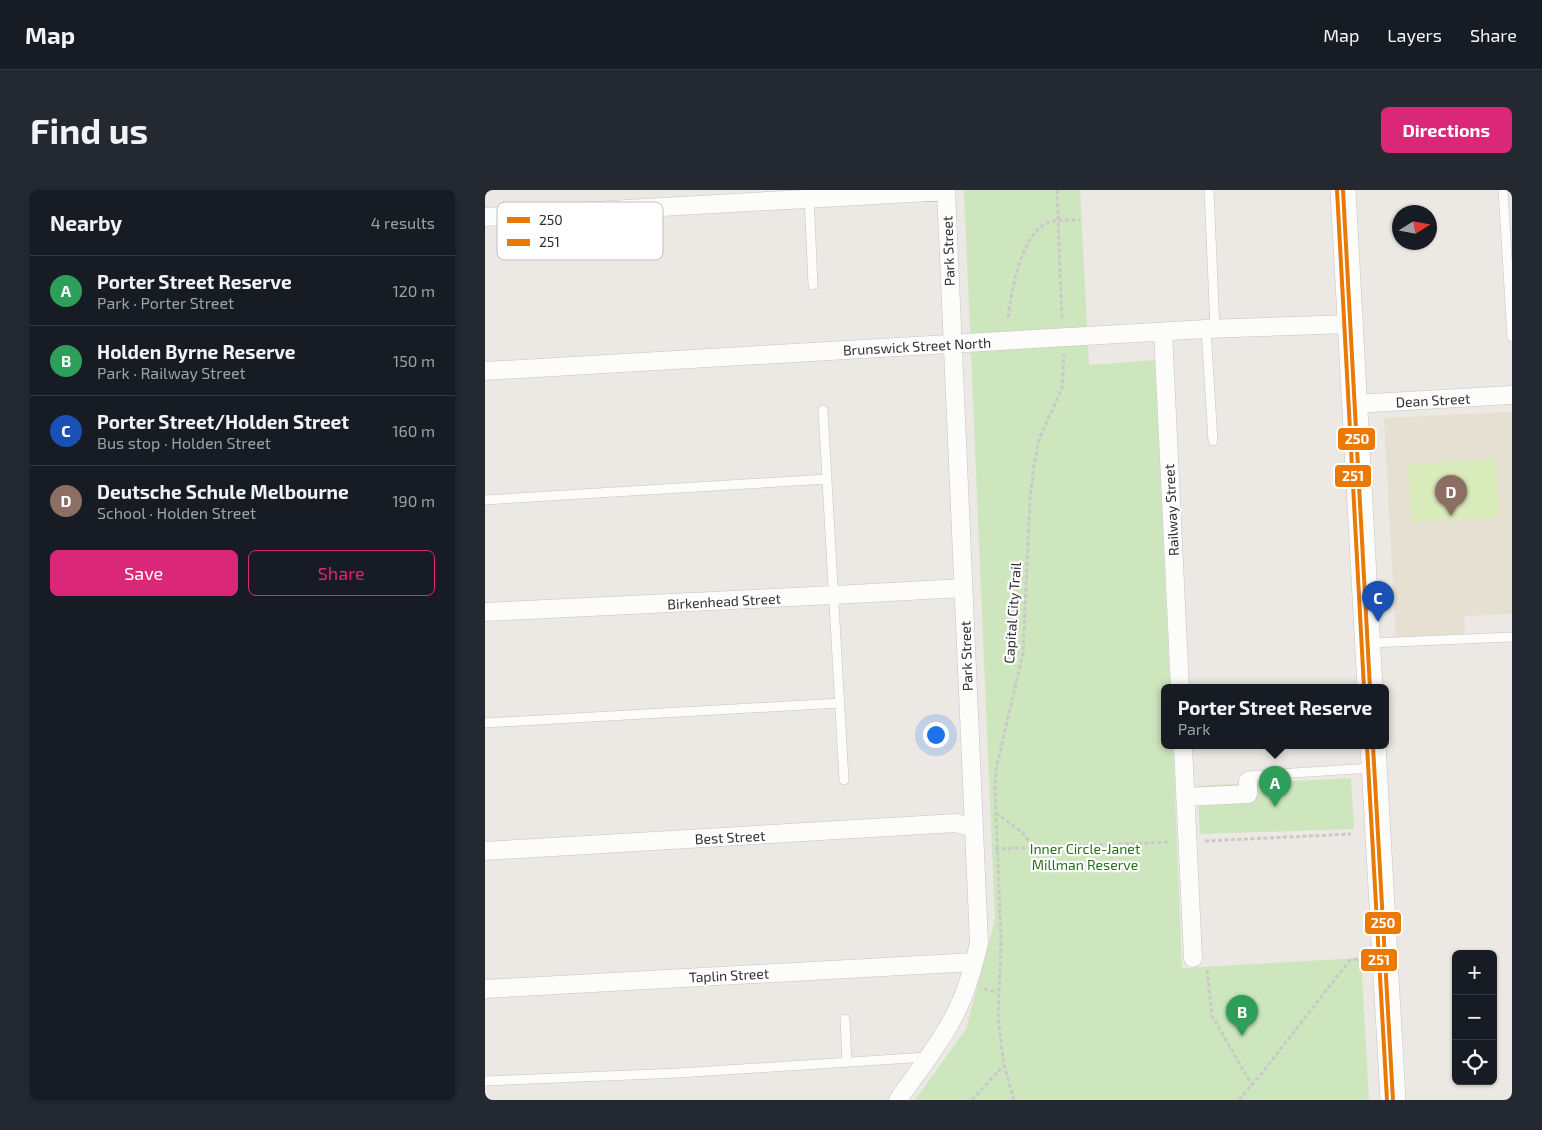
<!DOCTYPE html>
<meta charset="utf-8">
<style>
body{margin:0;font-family:"Exo 2",sans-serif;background:#242831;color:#f1f3f6}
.controls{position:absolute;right:15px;bottom:15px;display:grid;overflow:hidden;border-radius:8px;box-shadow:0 1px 4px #0004}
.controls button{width:45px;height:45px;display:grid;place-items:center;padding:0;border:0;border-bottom:1px solid #363941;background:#171b24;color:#f1f3f6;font:25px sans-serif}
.compass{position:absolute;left:907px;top:15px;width:45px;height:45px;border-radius:50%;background:#171b24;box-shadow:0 1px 4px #0004;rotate:79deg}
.you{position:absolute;left:450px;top:544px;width:18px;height:18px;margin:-12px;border:4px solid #fff;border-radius:50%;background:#1a73e8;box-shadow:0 0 0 8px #1a73e833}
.badge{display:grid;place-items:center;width:32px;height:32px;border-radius:50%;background:#db2777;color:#fff;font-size:16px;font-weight:700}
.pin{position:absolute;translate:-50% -41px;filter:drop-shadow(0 1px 2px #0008)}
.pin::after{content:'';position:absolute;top:26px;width:18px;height:15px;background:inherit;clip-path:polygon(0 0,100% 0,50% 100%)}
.popup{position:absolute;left:676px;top:494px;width:228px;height:65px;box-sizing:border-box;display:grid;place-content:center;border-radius:8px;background:#171b24;filter:drop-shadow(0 1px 4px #0005);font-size:16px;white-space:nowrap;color:#9ea1a6}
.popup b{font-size:19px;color:#f1f3f6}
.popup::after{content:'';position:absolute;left:50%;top:100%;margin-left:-10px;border:10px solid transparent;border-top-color:#171b24}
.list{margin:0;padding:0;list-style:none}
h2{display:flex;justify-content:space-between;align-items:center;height:65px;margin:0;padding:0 20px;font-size:21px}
h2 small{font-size:16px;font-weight:400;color:#9ea1a6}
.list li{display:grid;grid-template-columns:32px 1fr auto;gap:15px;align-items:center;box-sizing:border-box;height:70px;padding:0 20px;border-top:1px solid #363941}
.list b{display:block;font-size:19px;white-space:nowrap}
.list p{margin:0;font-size:16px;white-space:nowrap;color:#9ea1a6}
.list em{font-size:16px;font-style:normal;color:#9ea1a6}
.actions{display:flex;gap:10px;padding:15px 20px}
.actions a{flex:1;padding:11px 0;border:1px solid #db2777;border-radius:8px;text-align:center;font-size:18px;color:#db2777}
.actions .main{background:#db2777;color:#fff}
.icon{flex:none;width:28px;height:28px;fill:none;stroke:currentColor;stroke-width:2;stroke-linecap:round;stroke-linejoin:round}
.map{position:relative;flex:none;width:1027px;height:910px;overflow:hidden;border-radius:8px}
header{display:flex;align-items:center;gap:30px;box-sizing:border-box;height:70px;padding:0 25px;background:#171b24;border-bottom:1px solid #363941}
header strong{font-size:24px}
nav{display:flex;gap:28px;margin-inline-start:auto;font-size:18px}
.intro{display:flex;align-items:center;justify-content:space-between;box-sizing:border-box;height:120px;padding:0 30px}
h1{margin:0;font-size:35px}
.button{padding:12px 22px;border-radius:8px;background:#db2777;color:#fff;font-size:18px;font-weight:700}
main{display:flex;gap:30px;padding:0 30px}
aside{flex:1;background:#171b24;border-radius:8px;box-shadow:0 1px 4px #0004}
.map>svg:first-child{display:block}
</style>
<header>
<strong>Map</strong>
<nav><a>Map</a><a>Layers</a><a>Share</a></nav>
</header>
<div class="intro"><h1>Find us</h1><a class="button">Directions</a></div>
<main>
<aside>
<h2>Nearby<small>4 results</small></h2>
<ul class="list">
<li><span class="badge" style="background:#2e9e5b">A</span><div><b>Porter Street Reserve</b><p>Park · Porter Street</p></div><em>120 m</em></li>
<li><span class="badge" style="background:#2e9e5b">B</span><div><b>Holden Byrne Reserve</b><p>Park · Railway Street</p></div><em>150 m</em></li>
<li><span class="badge" style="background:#1a4fb4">C</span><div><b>Porter Street/Holden Street</b><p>Bus stop · Holden Street</p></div><em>160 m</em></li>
<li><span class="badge" style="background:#8d6e63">D</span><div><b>Deutsche Schule Melbourne</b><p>School · Holden Street</p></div><em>190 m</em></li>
</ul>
<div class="actions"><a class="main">Save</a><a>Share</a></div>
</aside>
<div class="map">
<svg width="1027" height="910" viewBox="0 0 1027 910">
<rect width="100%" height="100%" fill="#ece8e4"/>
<path fill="#e6e0d3" d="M1027 222V424L979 426 980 448 911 451 899 228Z"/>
<path fill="#cee6be" d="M479 0H595L604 175 670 170 685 498H680V556H688L697 778 876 768 884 910H430L481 839 510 730Z
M866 588 869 639 715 644 712 596Z"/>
<path fill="#d9eabb" d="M1011 269 1014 327 926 332 923 274Z"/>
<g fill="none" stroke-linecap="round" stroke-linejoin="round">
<defs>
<path id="lane" d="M724 0 730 139
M1018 0 1027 147
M324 5 328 95
M721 139 728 251
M338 220 359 590
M0 310 342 289
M885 453 1027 447
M0 533 355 513
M763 591V586L887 578
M360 829 362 872
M0 891 194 883 442 867"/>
<path id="street" d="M0 27 461 1
M678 142 695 498
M0 181 721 139 865 134
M869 214 1027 205
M0 422 349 405 478 398
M698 556 708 768
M700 607 763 604V591
M0 661 471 633 489 638
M0 799 489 772
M413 910C431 884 452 858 467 830 480 807 488 779 494 753L461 0"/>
<path id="secondary" d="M858 0 885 498
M888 556 908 910"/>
</defs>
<use href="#lane" stroke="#c5c4c5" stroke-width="10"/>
<use href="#street" stroke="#c5c4c5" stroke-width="19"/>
<use href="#secondary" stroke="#c5c4c5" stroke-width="26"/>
<path stroke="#c9c9c8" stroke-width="3" stroke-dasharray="4 2.5" stroke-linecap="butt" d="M572 0 577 130
M523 127C527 101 536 42 564 32 573 29 586 30 595 30
M511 623 537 642 548 657
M720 651 866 644
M510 659 686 652
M722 780 727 826 767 895
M499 799 513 802
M487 910 519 875
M529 910 519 875 513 828 516 753 510 595 512 575 538 463 545 309 549 275 554 249 577 198 579 164
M754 910 777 883 865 770 879 768"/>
<use href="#lane" stroke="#fcfcfb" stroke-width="9"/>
<use href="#street" stroke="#fcfcfb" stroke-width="18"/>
<use href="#secondary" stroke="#fcfcfb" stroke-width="25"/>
<defs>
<path id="bus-1" d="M858 0 885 498
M888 556 908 910"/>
<path id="bus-2" d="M852 0 879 498
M882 556 902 910"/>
</defs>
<use href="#bus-1" stroke="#fff" stroke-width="8"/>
<use href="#bus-2" stroke="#fff" stroke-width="8"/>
<use href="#bus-1" stroke="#ea7a05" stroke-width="4"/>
<use href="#bus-2" stroke="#ea7a05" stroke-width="4"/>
</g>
<g text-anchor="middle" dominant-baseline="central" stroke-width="4.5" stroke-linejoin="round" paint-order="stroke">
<g font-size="14" fill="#2e2e2e" stroke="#fff">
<text transform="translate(463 61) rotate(-92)">Park Street</text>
<text transform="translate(432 156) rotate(-3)">Brunswick Street North</text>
<text transform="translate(948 210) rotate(-3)">Dean Street</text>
<text transform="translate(686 320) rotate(-93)">Railway Street</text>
<text transform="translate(239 411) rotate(-3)">Birkenhead Street</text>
<text transform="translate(527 423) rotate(-86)">Capital City Trail</text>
<text transform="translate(481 466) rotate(-92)">Park Street</text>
<text transform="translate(245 647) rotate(-3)">Best Street</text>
<text transform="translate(244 785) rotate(-3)">Taplin Street</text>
</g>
<g font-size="14" fill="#2c6e1b" stroke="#fff">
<text x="600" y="658">Inner Circle-Janet<tspan x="600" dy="16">Millman Reserve</tspan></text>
</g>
</g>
<rect x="12" y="12" width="166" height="58" rx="8" fill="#fff" stroke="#c0c0c0" stroke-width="1"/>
<rect x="22" y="27" width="23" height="6" fill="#ea7a05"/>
<rect x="22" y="49" width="23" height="7" fill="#ea7a05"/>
<g font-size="14" fill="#2e2e2e">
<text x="54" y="35">250</text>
<text x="54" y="57">251</text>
</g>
<g stroke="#fff" stroke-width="2">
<rect x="852" y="237" width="39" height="24" rx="5" fill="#ea7a05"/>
<rect x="849" y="274" width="38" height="24" rx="5" fill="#ea7a05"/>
<rect x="879" y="721" width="38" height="24" rx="5" fill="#ea7a05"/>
<rect x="875" y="758" width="38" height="24" rx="5" fill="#ea7a05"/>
</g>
<g font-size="14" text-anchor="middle" font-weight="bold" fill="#fff">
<text x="872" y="254">250</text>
<text x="868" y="291">251</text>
<text x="898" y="738">250</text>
<text x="894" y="775">251</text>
</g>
</svg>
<div class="controls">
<button>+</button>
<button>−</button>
<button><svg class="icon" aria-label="locate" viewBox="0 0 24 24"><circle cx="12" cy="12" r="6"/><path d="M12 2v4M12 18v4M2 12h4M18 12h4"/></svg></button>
</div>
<svg class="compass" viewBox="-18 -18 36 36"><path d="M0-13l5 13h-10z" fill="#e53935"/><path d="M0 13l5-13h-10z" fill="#9ea1a6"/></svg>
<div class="you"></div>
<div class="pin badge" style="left:790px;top:617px;background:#2e9e5b">A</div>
<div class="popup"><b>Porter Street Reserve</b>Park</div>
<div class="pin badge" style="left:757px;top:846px;background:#2e9e5b">B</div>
<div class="pin badge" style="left:893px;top:432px;background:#1a4fb4">C</div>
<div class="pin badge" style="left:966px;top:326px;background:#8d6e63">D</div>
</div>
</main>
